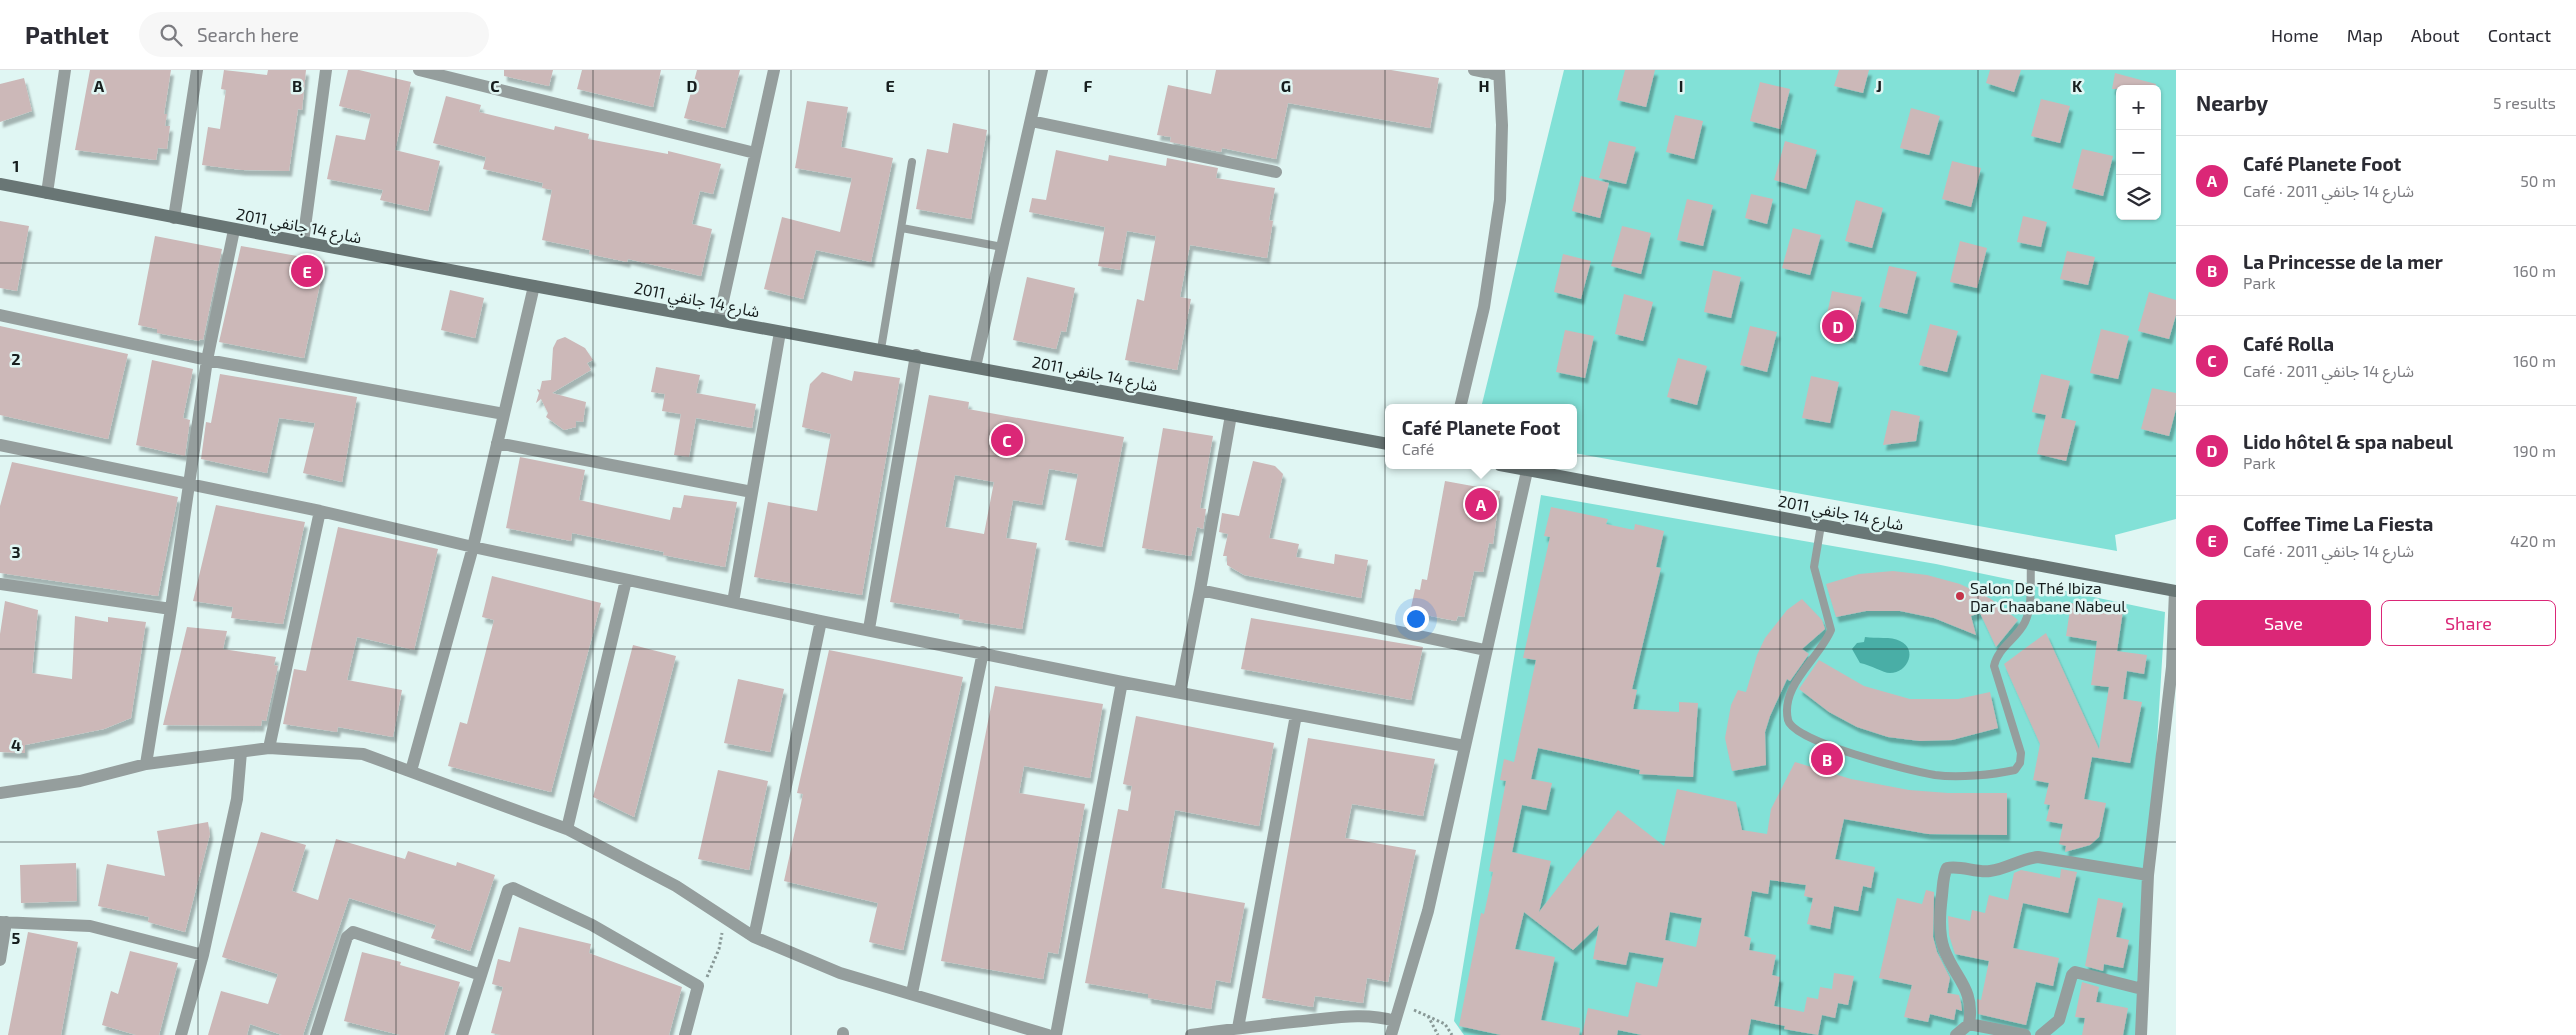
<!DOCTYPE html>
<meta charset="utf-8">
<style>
body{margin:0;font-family:"Exo 2","Noto Sans Arabic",sans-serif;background:#f7f7f7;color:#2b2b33}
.controls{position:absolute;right:15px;top:15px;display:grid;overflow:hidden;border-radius:8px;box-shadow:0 1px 4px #0004}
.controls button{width:45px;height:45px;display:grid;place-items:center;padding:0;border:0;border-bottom:1px solid #e1e1e2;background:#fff;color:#2b2b33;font:25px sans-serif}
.you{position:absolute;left:1415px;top:548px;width:18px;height:18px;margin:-12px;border:4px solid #fff;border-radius:50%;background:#1a73e8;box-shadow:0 0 0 8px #1a73e833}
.badge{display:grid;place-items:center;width:32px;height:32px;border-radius:50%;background:#db2777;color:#fff;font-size:16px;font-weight:700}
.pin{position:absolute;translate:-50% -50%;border:2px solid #fff;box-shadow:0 1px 5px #0006}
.popup{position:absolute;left:1385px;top:334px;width:192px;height:65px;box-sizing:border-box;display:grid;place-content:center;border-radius:8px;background:#fff;filter:drop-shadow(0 1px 4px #0005);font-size:16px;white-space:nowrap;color:#7c7c81}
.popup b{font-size:19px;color:#2b2b33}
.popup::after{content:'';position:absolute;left:50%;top:100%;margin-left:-10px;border:10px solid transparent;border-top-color:#fff}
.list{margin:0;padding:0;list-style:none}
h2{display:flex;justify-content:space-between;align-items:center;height:65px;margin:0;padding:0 20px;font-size:21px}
h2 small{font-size:16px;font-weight:400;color:#7c7c81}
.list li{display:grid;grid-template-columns:32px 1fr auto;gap:15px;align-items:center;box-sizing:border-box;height:90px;padding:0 20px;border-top:1px solid #e1e1e2}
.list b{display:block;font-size:19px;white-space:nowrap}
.list p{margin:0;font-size:16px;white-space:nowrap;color:#7c7c81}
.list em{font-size:16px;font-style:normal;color:#7c7c81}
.actions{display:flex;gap:10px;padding:15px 20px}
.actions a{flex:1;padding:11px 0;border:1px solid #db2777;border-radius:8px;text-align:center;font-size:18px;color:#db2777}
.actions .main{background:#db2777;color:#fff}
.icon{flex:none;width:28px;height:28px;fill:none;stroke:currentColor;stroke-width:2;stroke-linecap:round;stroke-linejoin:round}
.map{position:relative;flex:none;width:2176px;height:965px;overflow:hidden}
header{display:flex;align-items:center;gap:30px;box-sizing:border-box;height:70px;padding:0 25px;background:#fff;border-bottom:1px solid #e1e1e2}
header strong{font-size:24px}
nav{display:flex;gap:28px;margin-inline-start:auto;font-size:18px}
.search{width:350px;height:45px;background:#f7f7f7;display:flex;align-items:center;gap:12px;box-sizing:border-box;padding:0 18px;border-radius:28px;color:#7c7c81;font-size:19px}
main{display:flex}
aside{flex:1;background:#fff}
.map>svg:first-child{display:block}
</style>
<header>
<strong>Pathlet</strong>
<div class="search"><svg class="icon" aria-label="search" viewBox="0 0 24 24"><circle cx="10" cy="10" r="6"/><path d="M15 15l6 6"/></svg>Search here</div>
<nav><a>Home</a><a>Map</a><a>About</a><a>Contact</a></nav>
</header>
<main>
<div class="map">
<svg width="2176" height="965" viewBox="0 0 2176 965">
<defs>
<filter id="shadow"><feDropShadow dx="3" dy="5.5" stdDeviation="1" flood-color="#0004"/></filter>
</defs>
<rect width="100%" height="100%" fill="#e0f6f3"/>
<path fill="#82e1d7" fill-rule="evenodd" d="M1564 0H2176V449L2115 465 2117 481 1574 383V338H1481ZM2120 19H2157V146H2120Z
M1541 425 1936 494 2165 542 2147 836V965H1464L1454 951Z"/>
<path fill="#49aea6" d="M1865 567C1876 569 1891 566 1900 571 1918 579 1908 603 1890 603 1883 603 1871 595 1860 593L1852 579 1857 573 1864 572Z"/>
<path fill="#ccb8b8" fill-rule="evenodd" filter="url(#shadow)" d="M90 0H171L164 44H167L165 56H170L167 79 158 78 156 90 75 80Z
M224 0 267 5 268 0H306L302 40 298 39 289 101 242 100 202 95 208 57 220 59 226 20 221 19Z
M348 0H359L411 12 395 80 440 91 428 141 380 130 383 120 327 109 336 65 365 70 371 44 339 36Z
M504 0H553L549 16 504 6Z
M582 0H661L653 37 577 19Z
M697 0H740L725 58 684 48Z
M1216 0H1391L1439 8 1430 58 1288 33 1276 89 1222 78 1221 82 1170 72 1171 67 1157 65 1168 15 1211 24Z
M1625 0H1655L1646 37 1617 30Z
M1839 0H1869L1863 23 1834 16Z
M1990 0H2021L2014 22 1986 13Z
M2115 3 2156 14 2155 19H2112Z
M24 8 32 41 0 52V14Z
M1760 12 1790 19 1780 59 1750 51Z
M446 26 481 35 479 42 554 60 555 56 589 64 588 69 668 84V81L721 94 713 124 700 121 692 154 712 159 701 206 628 189 627 192 589 184 590 180 542 170 552 120 542 118 543 113 483 99 486 87 433 73Z
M2041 29 2070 36 2060 73 2031 66Z
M807 31 848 37 841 77 893 88 871 192 816 180 803 229 764 219 782 147 840 162 852 108 795 98Z
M1911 38 1940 46 1929 85 1900 78Z
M1675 45 1703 51 1694 89 1666 82Z
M953 53 987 60 971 149 916 139 927 79 948 83Z
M1609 71 1636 77 1626 114 1599 108Z
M1785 71 1817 80 1806 119 1774 110Z
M2082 79 2113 86 2103 126 2072 118Z
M1056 80 1108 91 1109 85 1166 96 1167 88 1218 98 1216 108 1275 118 1269 150 1273 151 1267 188 1190 175 1180 227 1191 229 1177 300 1125 290 1137 229 1144 231 1156 166 1127 161 1120 200 1098 196 1105 157 1029 142 1032 128 1046 130Z
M1952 91 1981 98 1971 137 1942 129Z
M1581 106 1609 113 1600 148 1572 141Z
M1751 124 1773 129 1767 154 1745 148Z
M1687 129 1713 135 1703 176 1677 170Z
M1856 130 1883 138 1872 178 1845 171Z
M2023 146 2047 152 2041 177 2017 172Z
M0 151 29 156 17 221 0 218Z
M1622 156 1651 163 1641 204 1611 196Z
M1793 158 1821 165 1810 205 1782 198Z
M155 166 222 179 203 270 200 269 199 271 157 263V259L138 255Z
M1960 171 1987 178 1977 218 1950 212Z
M241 176 325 191 304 288 219 272Z
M2067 181 2095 187 2088 215 2060 209Z
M1563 184 1591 191 1581 229 1554 222Z
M1889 196 1917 202 1907 244 1879 237Z
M1713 200 1741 207 1731 248 1704 242Z
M1027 207 1075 218 1066 262 1061 261 1056 279 1013 270Z
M450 220 484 228 475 268 441 260Z
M1832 221 1862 227 1853 268 1823 262Z
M2149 222 2176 230V245L2169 269 2138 261Z
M1624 224 1653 232 1643 271 1615 264Z
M1930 254 1958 261 1947 302 1919 295Z
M0 256 128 284 108 369 0 345Z
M1750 256 1777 262 1767 302 1740 295Z
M2101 259 2129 266 2118 309 2090 303Z
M1565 260 1594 266 1585 308 1556 302Z
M565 267 585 278 593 290 587 293 591 300 552 323 586 332 583 352 576 351V357L564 360 546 347 548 343 541 329 536 333 539 323 537 319 540 320 542 311 551 310 553 278 557 270Z
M1678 288 1707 296 1697 335 1667 327Z
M152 290 193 299 183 348 190 350 185 386 136 375Z
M656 297 700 305 696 323 756 334 752 358 696 348 689 387 674 385 681 344 662 341 665 324 651 322Z
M854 301 900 308 862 525 754 507 768 432 817 441 831 364 802 357 810 314 822 302 852 311Z
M220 304 357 327 342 412 303 403 315 353 279 348 267 403 201 389 206 352 211 353Z
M2041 304 2070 311 2061 348 2076 351 2066 391 2037 384 2046 345 2032 342Z
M1811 306 1839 312 1830 353 1802 348Z
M2152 318 2176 323V339L2169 366 2141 359Z
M929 325 969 332 968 339 1124 367 1102 477 1065 470 1078 404 1049 399 1042 435 1013 430 1006 468 1037 473 1022 559 959 549 960 544 890 532ZM955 405 994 412 984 464 945 457Z
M1891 340 1920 346 1916 371 1883 375Z
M1163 358 1213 366 1200 438 1206 439 1203 459 1197 457 1191 486 1142 478Z
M520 387 585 400 579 430 670 450 673 437 681 438 684 425 737 432 725 497 663 485 664 482 572 463 571 471 506 458Z
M1253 391 1275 396 1283 404 1269 468 1299 474 1296 487 1334 494 1335 484 1368 490 1361 528 1244 505 1227 495V486H1223L1228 464 1219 462 1222 443 1239 446Z
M12 392 178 427 158 526 0 503V436Z
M1445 411 1500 421 1493 474 1489 473 1483 502 1474 501 1464 547 1458 546 1456 551 1410 542 1415 519 1420 520 1422 509 1427 510Z
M216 435 305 452 283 554 231 548 233 537 193 531Z
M1551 437 1608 449 1606 454 1634 460 1635 454 1664 461 1656 497 1661 498 1632 619 1637 620 1633 639 1679 642V632L1698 633 1693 707 1639 704 1640 700 1538 678 1531 709 1552 713 1546 740 1522 735 1512 782 1551 791 1539 842 1618 740 1664 776 1677 719 1736 732 1742 760 1767 764 1771 739 1795 692 1851 709 1909 720 1948 723H2007V765L1928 764 1844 749 1835 789 1875 797 1871 818 1863 816 1858 841 1834 836 1830 859 1807 854 1813 828 1804 826 1806 815 1770 810 1768 824 1752 821 1744 866 1751 868 1749 880 1776 885 1772 905 1780 907 1774 936 1804 942 1807 927 1818 929 1820 917 1832 919 1834 903 1854 906 1848 935 1838 933 1835 948 1822 945 1818 965 1784 959 1785 956 1751 949 1748 965H1642L1618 960 1617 965H1582L1588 938 1628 947 1636 912 1657 917 1664 888 1629 882 1626 895 1593 889 1599 855 1573 880 1524 842 1515 879 1555 887 1541 950 1580 958 1579 965H1501L1459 956 1481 843 1484 844 1493 802 1489 801 1506 711 1500 710 1504 689 1514 692 1536 590 1523 588 1550 467 1544 466ZM1670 842 1702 848 1696 877 1665 870Z
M338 457 438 479 414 580 357 567 347 610 402 620 393 667 338 657 337 662 283 654 294 599 306 601Z
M1893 501 1927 505 1960 514 1991 529 2018 550 1996 577 1980 543 1971 546 1976 565 1934 548 1900 541H1866L1836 547 1826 514 1859 504Z
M492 506 601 533 551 722 448 696 460 652 467 654 494 550 482 547Z
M1802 529 1822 550 1825 559 1802 579 1809 584 1790 611 1787 609 1770 646 1765 662 1766 695 1732 701 1725 668 1731 635 1738 620 1746 622 1757 585 1765 568 1787 540Z
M5 531 38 540 32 603 72 609 75 546 108 552V547L146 552 131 648 104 659 25 675V683L0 682V564Z
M2071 533 2123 541 2117 581 2147 585 2144 604 2127 601 2123 629 2142 632 2130 693 2092 687 2084 729 2106 733 2099 767 2090 775 2065 782 2066 776 2059 774 2063 754 2046 751 2050 735 2044 734 2049 713 2033 710 2040 674 2004 594 2046 563 2099 679 2109 617 2091 615 2097 571 2066 566Z
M1251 548 1423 577 1411 630 1241 599Z
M187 557 227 561 223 579 276 587 274 595 278 596 266 651 262 650 261 656 163 655Z
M633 575 676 586 634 747 593 727Z
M829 580 963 607 903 880 869 872 878 833 784 811 803 724 797 723Z
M1819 590 1864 616 1910 629H1958L1990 622 1998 658 1952 670 1920 671 1888 667 1857 657 1829 642 1799 619Z
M738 609 784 619 770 682 724 673Z
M995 616 1103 634 1090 708 1024 696 1019 723 1085 734 1058 884 1048 882 1043 909 941 891Z
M1136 646 1274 673 1259 756 1175 740 1161 818 1245 833 1230 913 1216 910 1211 939 1148 928V924L1085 913 1118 739 1128 741 1132 716 1123 714Z
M1308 668 1435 689 1423 746 1352 734 1345 768 1416 780 1388 912 1367 908 1363 933 1315 926 1313 937 1262 928Z
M718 700 768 711 749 800 698 789Z
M208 752 210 764 185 862 148 852 149 847 98 836 107 794 165 806 157 761Z
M261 762 306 775 292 821 318 830 336 769 405 789 408 781 456 796 457 792 495 805 470 881 431 868 436 855 349 828 303 965H282L250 954 247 965H208L221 921 268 934 278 904 222 887Z
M76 793 77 831 21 833 20 795Z
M2061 799 2077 802 2068 843 2023 833 2013 878 2059 888 2053 916 2036 912 2026 955 1978 944 1977 929 1981 930 1989 891 1955 884 1949 865 1948 846 1970 851 1972 840 1985 843 1989 825 2008 830 2014 803 2021 800 2060 808Z
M1926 820 1934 822 1933 867 1937 882 1950 908 1947 923 1959 925 1961 933 1962 941 1956 939 1954 950 1930 944 1928 952 1904 947 1912 915 1879 908 1897 828 1922 834Z
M2098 828 2123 833 2116 867 2129 870 2123 898 2104 894 2103 901 2085 896Z
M519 857 591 874 589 883 682 917 669 965H501L491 963 503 917 492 914 498 889 510 892Z
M28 862 78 872 61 965H8Z
M130 881 178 893 159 965H136L102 955 111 921 118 924Z
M362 882 401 892 400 895 460 912 444 965H400L344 951Z
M2082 912 2099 917 2096 932 2128 938 2123 965H2082L2085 948 2075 947Z"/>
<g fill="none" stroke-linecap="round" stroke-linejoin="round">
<path stroke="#899997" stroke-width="3" stroke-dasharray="2.5 2.5" stroke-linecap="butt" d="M707 907 719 879 722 863
M1414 940 1445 954 1452 965
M1428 946 1438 965"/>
<path stroke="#959e9d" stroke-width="8" d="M902 158 1002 177
M881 279 912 92
M1821 455 1814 497 1831 560C1819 589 1780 615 1788 650 1793 672 1911 701 1935 705 1958 708 1992 705 2015 700L2020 693 2021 683 1994 596C1998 577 2017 569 2025 552 2033 535 2030 513 2031 494"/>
<path stroke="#959e9d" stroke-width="12" d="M419 0 755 83
M1474 0 1498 5
M1031 51 1276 102
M47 123 65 0
M174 148 197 0
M303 172 326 0
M0 245 207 290 504 344
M719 249 774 0
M975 297 1042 0
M1460 338 1484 237 1500 130 1502 55 1499 0
M497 373 752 422
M0 375 320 441 473 477 821 551 1122 612 1465 676
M0 514 171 539
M1200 520 1485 580
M733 532 780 262
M869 559 916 285
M1180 622 1200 520 1231 345
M269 678 320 441
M146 694 171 539 207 290 234 160
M411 701 473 477 534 216
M0 723 80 711 146 694 269 678 363 684 567 759 676 816 754 867 840 903 1048 965
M567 759 626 510
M0 852 90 856 203 885
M754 867 821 551
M0 890 6 852
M912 923 983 582
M1969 954C1975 918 1955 909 1944 879 1938 862 1940 842 1942 825 1943 816 1943 805 1947 798 1961 795 1976 803 1990 801 2007 799 2020 789 2038 787L2148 805
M1238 958 1296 645
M181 965 203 885 237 729 241 682
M316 965 347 867 353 862 481 905
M462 965 508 820 513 818 592 855 698 916 685 965
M843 965V963
M1056 965 1122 612
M1191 965C1228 959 1266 955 1303 951 1334 948 1365 942 1395 951
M1391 965 1428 841 1527 401
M1956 965 1969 954 2025 965
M2041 965 2059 950 2072 905 2075 902 2142 919
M2141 965 2148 805 2172 597 2175 521"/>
<path stroke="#697675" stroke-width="12" d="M0 114 534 216 1388 374
M1500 395 2176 521"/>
</g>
<path fill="none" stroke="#171e1e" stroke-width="1" stroke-opacity="0.55" d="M198 0V965M396 0V965M593 0V965M791 0V965M989 0V965M1187 0V965M1385 0V965M1583 0V965M1780 0V965M1978 0V965M0 193H2176M0 386H2176M0 579H2176M0 772H2176"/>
<circle fill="#c43349" stroke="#e0f6f3" stroke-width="2" cx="1960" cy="526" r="5"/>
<g text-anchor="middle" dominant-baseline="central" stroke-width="5" stroke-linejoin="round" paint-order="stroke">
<g font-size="16" fill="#171e1e" stroke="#e0f6f3">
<text transform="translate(299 155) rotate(11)">شارع 14 جانفي 2011</text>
<text transform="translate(697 229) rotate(11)">شارع 14 جانفي 2011</text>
<text transform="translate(1095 303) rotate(11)">شارع 14 جانفي 2011</text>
<text transform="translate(1841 442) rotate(11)">شارع 14 جانفي 2011</text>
</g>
<g font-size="16" fill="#171e1e" stroke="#e0f6f3" text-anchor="start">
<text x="1970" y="517">Salon De Thé Ibiza<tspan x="1970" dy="18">Dar Chaabane Nabeul</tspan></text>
</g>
</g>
<g font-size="16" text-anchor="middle" font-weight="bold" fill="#171e1e" stroke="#e0f6f3" stroke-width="5" stroke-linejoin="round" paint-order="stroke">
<text x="99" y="22">A</text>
<text x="297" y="22">B</text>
<text x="495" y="22">C</text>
<text x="692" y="22">D</text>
<text x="890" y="22">E</text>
<text x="1088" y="22">F</text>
<text x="1286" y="22">G</text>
<text x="1484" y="22">H</text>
<text x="1681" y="22">I</text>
<text x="1879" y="22">J</text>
<text x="2077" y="22">K</text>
<text x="16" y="102">1</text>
<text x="16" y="295">2</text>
<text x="16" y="488">3</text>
<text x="16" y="681">4</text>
<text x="16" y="874">5</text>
</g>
</svg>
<div class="controls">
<button>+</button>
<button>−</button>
<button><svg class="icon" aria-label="layers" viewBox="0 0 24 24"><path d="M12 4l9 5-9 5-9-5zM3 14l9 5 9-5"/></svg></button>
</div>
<div class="you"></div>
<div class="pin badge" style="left:1481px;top:434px">A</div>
<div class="popup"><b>Café Planete Foot</b>Café</div>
<div class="pin badge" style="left:1827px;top:689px">B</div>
<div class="pin badge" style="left:1007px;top:370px">C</div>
<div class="pin badge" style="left:1838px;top:256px">D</div>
<div class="pin badge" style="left:307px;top:201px">E</div>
</div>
<aside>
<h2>Nearby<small>5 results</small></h2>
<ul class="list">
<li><span class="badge">A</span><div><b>Café Planete Foot</b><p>Café · شارع 14 جانفي 2011</p></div><em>50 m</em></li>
<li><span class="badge">B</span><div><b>La Princesse de la mer</b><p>Park</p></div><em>160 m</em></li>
<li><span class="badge">C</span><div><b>Café Rolla</b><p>Café · شارع 14 جانفي 2011</p></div><em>160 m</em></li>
<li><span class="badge">D</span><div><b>Lido hôtel &amp; spa nabeul</b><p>Park</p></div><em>190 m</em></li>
<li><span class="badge">E</span><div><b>Coffee Time La Fiesta</b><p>Café · شارع 14 جانفي 2011</p></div><em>420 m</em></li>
</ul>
<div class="actions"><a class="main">Save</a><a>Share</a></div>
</aside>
</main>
